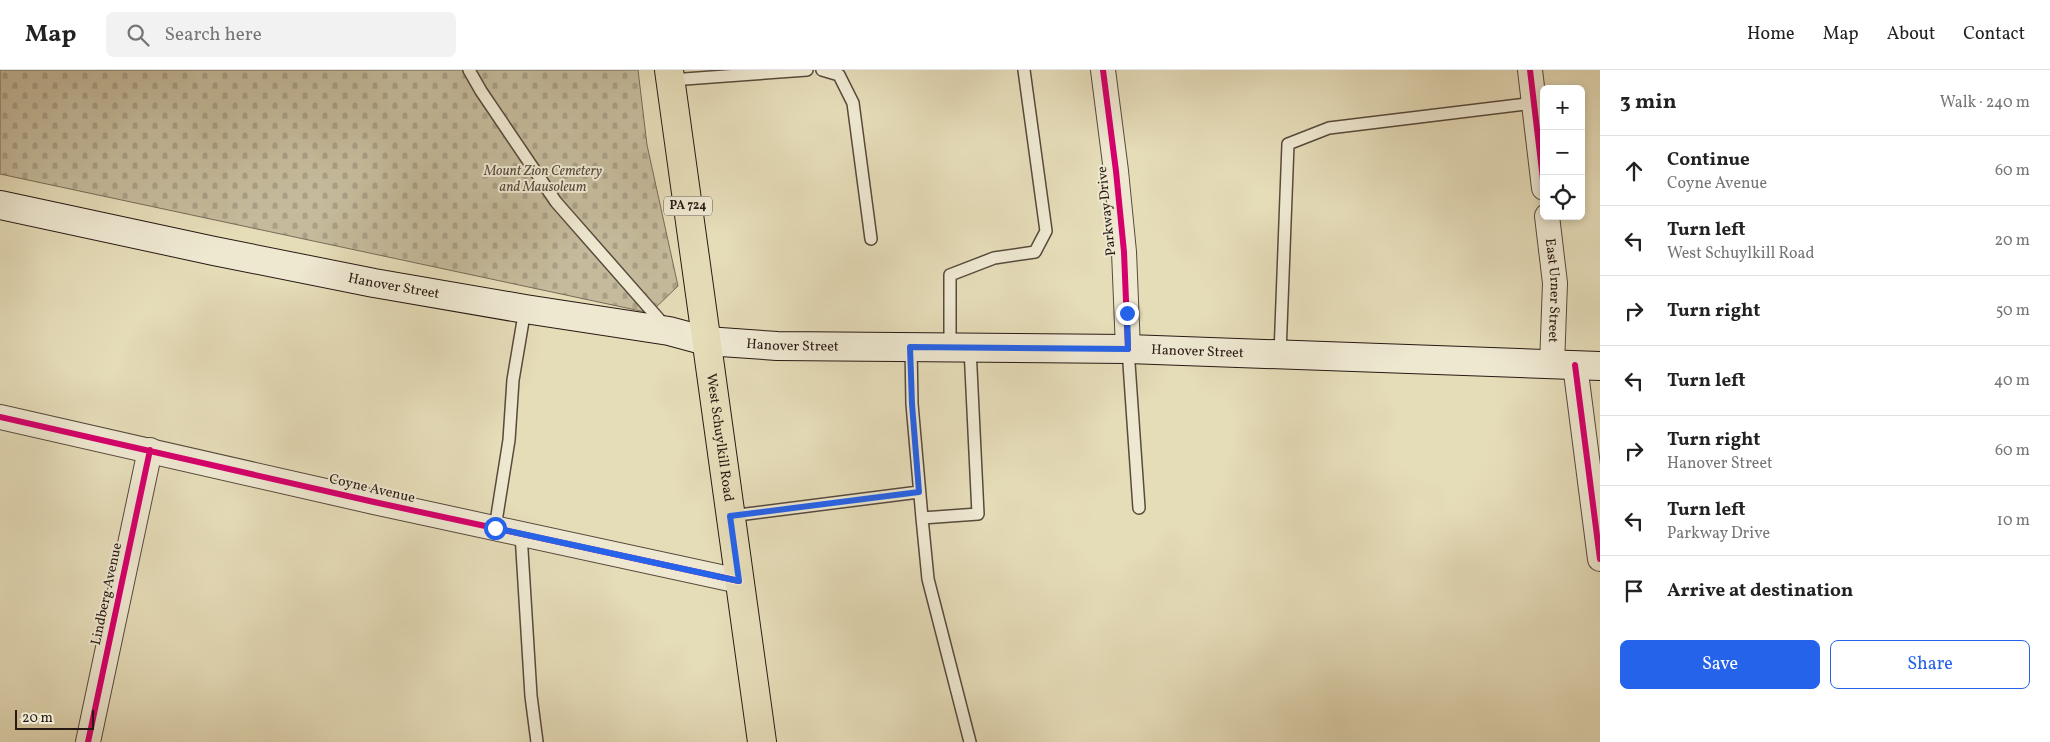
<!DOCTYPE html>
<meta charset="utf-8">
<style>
body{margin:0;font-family:Vollkorn,serif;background:#f2f2f2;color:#222}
.controls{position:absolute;right:15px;top:15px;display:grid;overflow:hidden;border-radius:8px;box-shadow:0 2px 8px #0003}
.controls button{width:45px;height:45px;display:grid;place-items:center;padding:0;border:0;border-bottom:1px solid #e0e0e0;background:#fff;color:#222;font:25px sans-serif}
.scale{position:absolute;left:15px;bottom:12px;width:79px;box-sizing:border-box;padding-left:5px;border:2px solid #291913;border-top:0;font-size:14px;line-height:18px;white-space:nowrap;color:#291913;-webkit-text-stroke:4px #eee8d1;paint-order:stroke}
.stop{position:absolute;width:15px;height:15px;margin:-11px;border:4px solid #2563eb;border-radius:50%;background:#fff}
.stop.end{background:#2563eb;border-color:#fff;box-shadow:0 1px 5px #0008}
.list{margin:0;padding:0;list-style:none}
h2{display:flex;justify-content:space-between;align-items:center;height:65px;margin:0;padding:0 20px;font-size:21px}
h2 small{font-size:16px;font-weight:400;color:#767676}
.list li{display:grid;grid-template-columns:32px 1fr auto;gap:15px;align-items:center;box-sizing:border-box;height:70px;padding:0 20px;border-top:1px solid #e0e0e0}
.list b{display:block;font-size:19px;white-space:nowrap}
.list p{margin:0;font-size:16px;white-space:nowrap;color:#767676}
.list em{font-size:16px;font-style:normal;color:#767676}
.actions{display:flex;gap:10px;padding:15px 20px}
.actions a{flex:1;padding:11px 0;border:1px solid #2563eb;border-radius:8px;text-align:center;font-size:18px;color:#2563eb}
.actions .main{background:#2563eb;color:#fff}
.icon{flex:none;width:28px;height:28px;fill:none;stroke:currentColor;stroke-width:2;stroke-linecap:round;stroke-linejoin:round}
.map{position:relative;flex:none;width:1600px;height:672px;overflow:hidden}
header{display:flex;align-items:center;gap:30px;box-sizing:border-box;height:70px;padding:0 25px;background:#fff;border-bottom:1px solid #e0e0e0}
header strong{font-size:24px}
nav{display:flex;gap:28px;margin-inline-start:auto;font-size:18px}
.search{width:350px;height:45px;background:#f2f2f2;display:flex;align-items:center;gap:12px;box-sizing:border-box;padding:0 18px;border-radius:8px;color:#767676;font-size:19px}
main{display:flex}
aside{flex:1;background:#fff}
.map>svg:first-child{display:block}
</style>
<header>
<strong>Map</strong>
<div class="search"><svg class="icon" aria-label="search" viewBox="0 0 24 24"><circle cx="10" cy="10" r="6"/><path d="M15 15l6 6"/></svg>Search here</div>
<nav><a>Home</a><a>Map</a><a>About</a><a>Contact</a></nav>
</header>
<main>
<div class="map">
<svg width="1600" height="672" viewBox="0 0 1600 672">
<defs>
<pattern id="cemetery-stones" width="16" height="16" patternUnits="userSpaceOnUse" patternTransform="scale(1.25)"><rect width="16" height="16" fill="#c5bb9c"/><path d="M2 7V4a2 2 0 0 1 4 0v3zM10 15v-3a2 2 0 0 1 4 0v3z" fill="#a9a086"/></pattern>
</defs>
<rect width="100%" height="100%" fill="#e5dcb8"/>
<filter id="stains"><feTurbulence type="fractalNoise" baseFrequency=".004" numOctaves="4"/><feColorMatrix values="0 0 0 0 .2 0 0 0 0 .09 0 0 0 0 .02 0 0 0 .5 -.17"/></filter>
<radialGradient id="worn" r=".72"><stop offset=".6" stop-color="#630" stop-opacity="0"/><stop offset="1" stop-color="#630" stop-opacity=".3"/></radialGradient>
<path fill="url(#cemetery-stones)" stroke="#776a58" d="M0 0H638L647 75 678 216 650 243 0 104Z"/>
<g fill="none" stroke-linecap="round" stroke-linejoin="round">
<defs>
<path id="lane" d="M469 0 481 21 556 132 665 256
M822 0 839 5 853 33 871 169
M671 10 807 0
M911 277 912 334 922 448 978 444 970 278
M950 277V205L994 188 1035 182 1046 161 1024 0
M1128 279 1139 438
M1280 284 1288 74 1329 58 1534 33
M730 446 919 422
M922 448 928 509 970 672
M495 458 509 370 513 310 525 239
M521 464 531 626 537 672"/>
<g id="street">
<path d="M1103 0 1116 101 1124 182 1128 279"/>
<path d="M1530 0 1544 118"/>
<path id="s1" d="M1547 146 1555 213 1552 295"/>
<path d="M1575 295 1600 489"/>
<path d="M0 347 374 432 739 511"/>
<path d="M88 672 150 380"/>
</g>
<g id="secondary">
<path id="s2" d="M0 135 214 181 374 213 525 239 669 261 706 271 777 276 1128 279 1600 296"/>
</g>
<g id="primary">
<path id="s3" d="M669 0 762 672"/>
</g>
</defs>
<use href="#lane" stroke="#584a3c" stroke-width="14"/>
<use href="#street" stroke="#584a3c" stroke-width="26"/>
<use href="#secondary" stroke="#291913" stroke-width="30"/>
<use href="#primary" stroke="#291913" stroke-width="30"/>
<use href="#lane" stroke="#eee8d1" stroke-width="11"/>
<use href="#street" stroke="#eee8d1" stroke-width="24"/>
<use href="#secondary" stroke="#eee8d1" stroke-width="28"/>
<use href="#primary" stroke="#e5dcb8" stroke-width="28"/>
<defs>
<path id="cycleway" d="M1103 0 1116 101 1124 182 1128 279
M1530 0 1544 118
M1575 295 1600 489
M0 347 374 432 739 511
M88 672 150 380"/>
</defs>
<use href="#cycleway" stroke="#eee8d1" stroke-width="9"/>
<use href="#cycleway" stroke="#d6006c" stroke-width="6"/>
</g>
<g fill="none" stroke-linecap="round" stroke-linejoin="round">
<path stroke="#2563eb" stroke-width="6" d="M495 458 739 511 730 446 919 422 912 334 910 277 1128 279 1127 243"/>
</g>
<g text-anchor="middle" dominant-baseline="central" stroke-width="4" stroke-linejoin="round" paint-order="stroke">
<rect fill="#eee8d1" stroke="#64574c" stroke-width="1" x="664" y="126.5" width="48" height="19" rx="4"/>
<g font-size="12" font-weight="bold" fill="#291913">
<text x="688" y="136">PA 724</text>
</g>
<g font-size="14" font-style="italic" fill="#584a3c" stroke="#eee8d1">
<text x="543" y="101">Mount Zion Cemetery<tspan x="543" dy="16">and Mausoleum</tspan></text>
</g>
<g font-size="14" fill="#291913" stroke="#eee8d1">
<text transform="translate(1107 141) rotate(-96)">Parkway Drive</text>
<text stroke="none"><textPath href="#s2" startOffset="402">Hanover Street</textPath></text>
<text stroke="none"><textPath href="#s1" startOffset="75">East Urner Street</textPath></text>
<text stroke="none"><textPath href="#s2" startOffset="806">Hanover Street</textPath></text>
<text stroke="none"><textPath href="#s2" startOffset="1211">Hanover Street</textPath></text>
<text stroke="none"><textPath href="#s3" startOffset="371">West Schuylkill Road</textPath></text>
<text transform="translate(372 419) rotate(13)">Coyne Avenue</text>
<text transform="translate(107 524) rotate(-78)">Lindberg Avenue</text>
</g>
</g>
<rect width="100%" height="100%" filter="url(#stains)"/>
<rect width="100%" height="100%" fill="url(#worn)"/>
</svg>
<div class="controls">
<button>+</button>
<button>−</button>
<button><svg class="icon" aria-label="locate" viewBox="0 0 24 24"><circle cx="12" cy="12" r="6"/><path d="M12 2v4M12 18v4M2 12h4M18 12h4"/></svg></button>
</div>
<div class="scale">20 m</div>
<div class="stop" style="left:495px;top:458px"></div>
<div class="stop end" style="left:1127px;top:243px"></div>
</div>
<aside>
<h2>3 min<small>Walk · 240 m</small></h2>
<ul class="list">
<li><svg class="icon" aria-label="ahead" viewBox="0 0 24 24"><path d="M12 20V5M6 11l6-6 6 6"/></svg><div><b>Continue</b><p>Coyne Avenue</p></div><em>60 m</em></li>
<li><svg class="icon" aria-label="left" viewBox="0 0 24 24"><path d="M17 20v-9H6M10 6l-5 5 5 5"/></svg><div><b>Turn left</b><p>West Schuylkill Road</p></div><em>20 m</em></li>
<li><svg class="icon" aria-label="right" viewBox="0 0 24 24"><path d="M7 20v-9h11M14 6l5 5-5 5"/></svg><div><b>Turn right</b></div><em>50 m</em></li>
<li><svg class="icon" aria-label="left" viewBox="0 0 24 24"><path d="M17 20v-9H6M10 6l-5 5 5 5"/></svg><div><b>Turn left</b></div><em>40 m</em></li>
<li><svg class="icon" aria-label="right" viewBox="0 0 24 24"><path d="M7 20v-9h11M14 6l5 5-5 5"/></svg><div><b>Turn right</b><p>Hanover Street</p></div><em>60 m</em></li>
<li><svg class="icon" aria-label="left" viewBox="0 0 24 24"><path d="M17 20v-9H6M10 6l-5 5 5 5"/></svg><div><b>Turn left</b><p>Parkway Drive</p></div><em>10 m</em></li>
<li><svg class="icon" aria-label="arrive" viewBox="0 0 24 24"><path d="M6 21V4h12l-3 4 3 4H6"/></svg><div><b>Arrive at destination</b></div></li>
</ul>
<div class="actions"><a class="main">Save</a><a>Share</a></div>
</aside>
</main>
